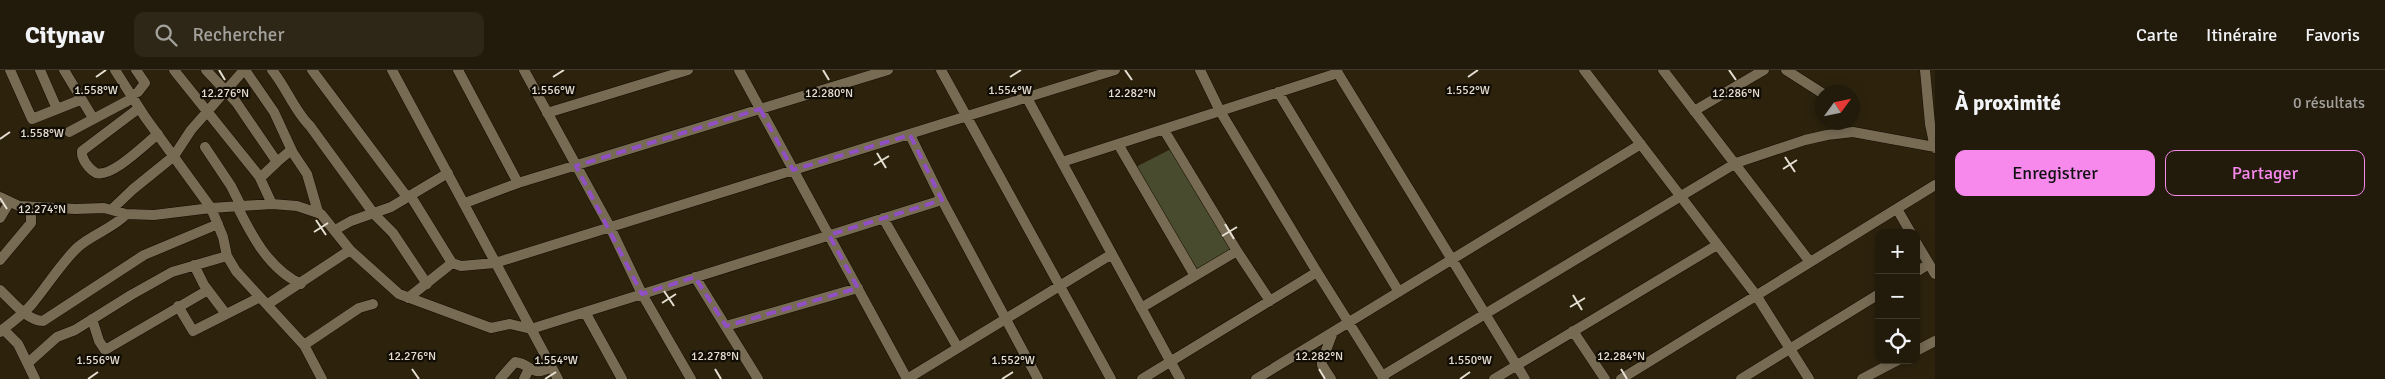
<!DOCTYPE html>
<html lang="fr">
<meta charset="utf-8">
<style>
body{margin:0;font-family:Signika,sans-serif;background:#2e2718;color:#f1f3f6}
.controls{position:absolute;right:15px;bottom:15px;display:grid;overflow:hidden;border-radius:10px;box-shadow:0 2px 12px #0003}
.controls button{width:45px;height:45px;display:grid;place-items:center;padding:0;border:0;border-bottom:1px solid #3f382b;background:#221a0a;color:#f1f3f6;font:25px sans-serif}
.compass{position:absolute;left:1815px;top:15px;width:45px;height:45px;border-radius:50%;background:#221a0a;box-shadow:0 2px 12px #0003;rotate:57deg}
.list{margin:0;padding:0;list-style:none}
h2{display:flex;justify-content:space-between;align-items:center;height:65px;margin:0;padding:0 20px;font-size:21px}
h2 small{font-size:16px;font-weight:400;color:#a2a19c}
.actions{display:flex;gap:10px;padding:15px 20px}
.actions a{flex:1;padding:11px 0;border:1px solid #f788ec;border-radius:10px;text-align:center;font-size:18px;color:#f788ec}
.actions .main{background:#f788ec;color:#111}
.icon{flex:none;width:28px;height:28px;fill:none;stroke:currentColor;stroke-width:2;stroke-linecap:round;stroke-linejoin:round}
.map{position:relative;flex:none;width:1935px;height:309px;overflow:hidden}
header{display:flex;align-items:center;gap:30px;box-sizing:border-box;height:70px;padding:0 25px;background:#221a0a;border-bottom:1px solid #3f382b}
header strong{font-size:24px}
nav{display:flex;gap:28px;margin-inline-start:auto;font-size:18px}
.search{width:350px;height:45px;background:#2e2718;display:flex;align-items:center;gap:12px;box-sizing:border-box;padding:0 18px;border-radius:10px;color:#a2a19c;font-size:19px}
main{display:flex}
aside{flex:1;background:#221a0a}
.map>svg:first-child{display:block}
</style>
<header>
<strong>Citynav</strong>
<div class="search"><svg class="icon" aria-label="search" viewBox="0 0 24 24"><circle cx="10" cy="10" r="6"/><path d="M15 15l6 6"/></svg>Rechercher</div>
<nav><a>Carte</a><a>Itinéraire</a><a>Favoris</a></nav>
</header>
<main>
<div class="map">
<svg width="1935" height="309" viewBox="0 0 1935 309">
<rect width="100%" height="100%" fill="#2d230d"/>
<path fill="#494b2e" d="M1171 79 1235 181 1192 207 1132 99Z"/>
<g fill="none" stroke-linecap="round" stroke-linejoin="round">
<defs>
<path id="minor" d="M10 0 32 49 80 30
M40 0 57 39
M64 0 93 48
M115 0 145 47 211 138 223 167 227 186 236 201 304 275 322 309
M174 0 259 106 272 134
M206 0 236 32 277 92 291 80
M245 0 274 42 293 83 307 104 318 142
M272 0C286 17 295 42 310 56L374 144 393 163 427 214
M312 0 407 127
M392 0 558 309
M458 0 518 113
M524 0 610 157 642 224 691 309
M739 0 907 309
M941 0 1111 309
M1200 0 1220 41 1317 202 1384 309
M1336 0 1525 309
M1584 0 1756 225 1809 309
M1663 0 1810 192
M1786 0 1822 23
M1925 0 1930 54 1935 78
M1278 22 1399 222
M131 25 138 22 145 13 136 0
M1027 28 1180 309
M139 38 82 81C81 89 89 99 96 103 112 108 145 74 158 64
M1694 41 1764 0
M547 43 688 0
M1164 60 1237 181 1270 231
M69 62 133 28
M910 65 942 130 1038 309
M1118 74 1195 206
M205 77 231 116 241 136
M1062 92 1338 3
M260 108 277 92
M410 125 452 193 461 196 495 193 1115 0
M0 127 19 136 76 139 104 138 126 144 154 145 211 138 272 134 297 136 321 144 350 180 399 224 491 258 510 254 531 259 942 130
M465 133 518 113 888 0
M237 136C252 166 269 199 301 214
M112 139 132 120 174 86 191 60 244 0
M1897 139 1911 163
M0 148 9 133
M883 148 958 278
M335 160 351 151 391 137 448 103
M1916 172 1935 204
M0 190 31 153V137
M194 195 204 215 226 244
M1916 202 1929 194
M695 207 758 309
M0 220C11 230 27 251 43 251L144 185 218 154
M408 228 452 193
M268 234 350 180
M178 236 193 261 260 227
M1141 238 1237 181
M585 242 622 309
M92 249 99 271 105 280 208 220
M726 256 858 218
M3 259 18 274 35 309
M1573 261 1605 309
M0 262C11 252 23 245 32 234 48 215 61 193 78 177 91 165 117 156 126 144
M304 275 359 238 373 234
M1916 281 1935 271
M28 293 57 267 75 260 131 225 172 202 227 186
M1382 306 1736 93 1805 70 1827 65 1853 62 1935 77
M500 309 515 292C533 294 530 308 551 297
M524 309 529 299
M907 309 1112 184
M1142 309 1317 202
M1256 309 1641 74
M1331 309 1322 295V291L1333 262
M1494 309 1717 175
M1621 309 1935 115
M1741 309 1879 224
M1862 309 1898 290"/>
</defs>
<use href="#minor" stroke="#150c00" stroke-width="11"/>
<use href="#minor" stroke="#776b54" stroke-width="10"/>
</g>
<path fill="none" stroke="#9050c3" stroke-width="4" stroke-dasharray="10 6" stroke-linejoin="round" d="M760 39 793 100 910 65 942 130 829 165 858 218 726 256 695 207 642 224 576 96Z"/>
<path fill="none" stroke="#e5dfd2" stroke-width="2" d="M219 0 225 10M823 0 829 10M1125 0 1132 10M1729 0 1736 10M96 7 106 0M553 7 564 0M1010 7 1021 0M1468 7 1478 0M0 69 10 62M877 83 886 98M1785 87 1795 102M874 95 889 86M1783 99 1797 90M0 128 7 139M316 150 326 165M1225 154 1234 169M314 162 328 153M1222 166 1237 157M664 221 674 236M1573 225 1582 240M662 233 676 224M1570 237 1585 228M412 299 419 309M715 299 721 309M1319 299 1325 309M1621 299 1627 309M88 309 98 302M545 309 556 302M1002 309 1013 302M1460 309 1470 302"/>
<g font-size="12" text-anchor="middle" fill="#e5dfd2" stroke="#110d05" stroke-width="4.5" stroke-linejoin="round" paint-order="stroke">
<text x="96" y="24">1.558°W</text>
<text x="553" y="24">1.556°W</text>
<text x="1010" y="24">1.554°W</text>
<text x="1468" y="24">1.552°W</text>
<text x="225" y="27">12.276°N</text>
<text x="829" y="27">12.280°N</text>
<text x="1132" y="27">12.282°N</text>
<text x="1736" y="27">12.286°N</text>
<text x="42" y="67">1.558°W</text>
<text x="42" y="143">12.274°N</text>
<text x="412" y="290">12.276°N</text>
<text x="715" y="290">12.278°N</text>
<text x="1319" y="290">12.282°N</text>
<text x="1621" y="290">12.284°N</text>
<text x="98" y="294">1.556°W</text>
<text x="556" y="294">1.554°W</text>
<text x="1013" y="294">1.552°W</text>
<text x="1470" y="294">1.550°W</text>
</g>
</svg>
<div class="controls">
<button>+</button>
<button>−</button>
<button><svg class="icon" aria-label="locate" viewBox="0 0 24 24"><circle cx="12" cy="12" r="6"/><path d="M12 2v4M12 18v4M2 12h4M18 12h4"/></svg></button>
</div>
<svg class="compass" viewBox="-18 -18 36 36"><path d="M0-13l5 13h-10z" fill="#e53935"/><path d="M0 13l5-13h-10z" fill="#a2a19c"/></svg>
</div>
<aside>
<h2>À proximité<small>0 résultats</small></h2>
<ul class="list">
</ul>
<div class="actions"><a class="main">Enregistrer</a><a>Partager</a></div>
</aside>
</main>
